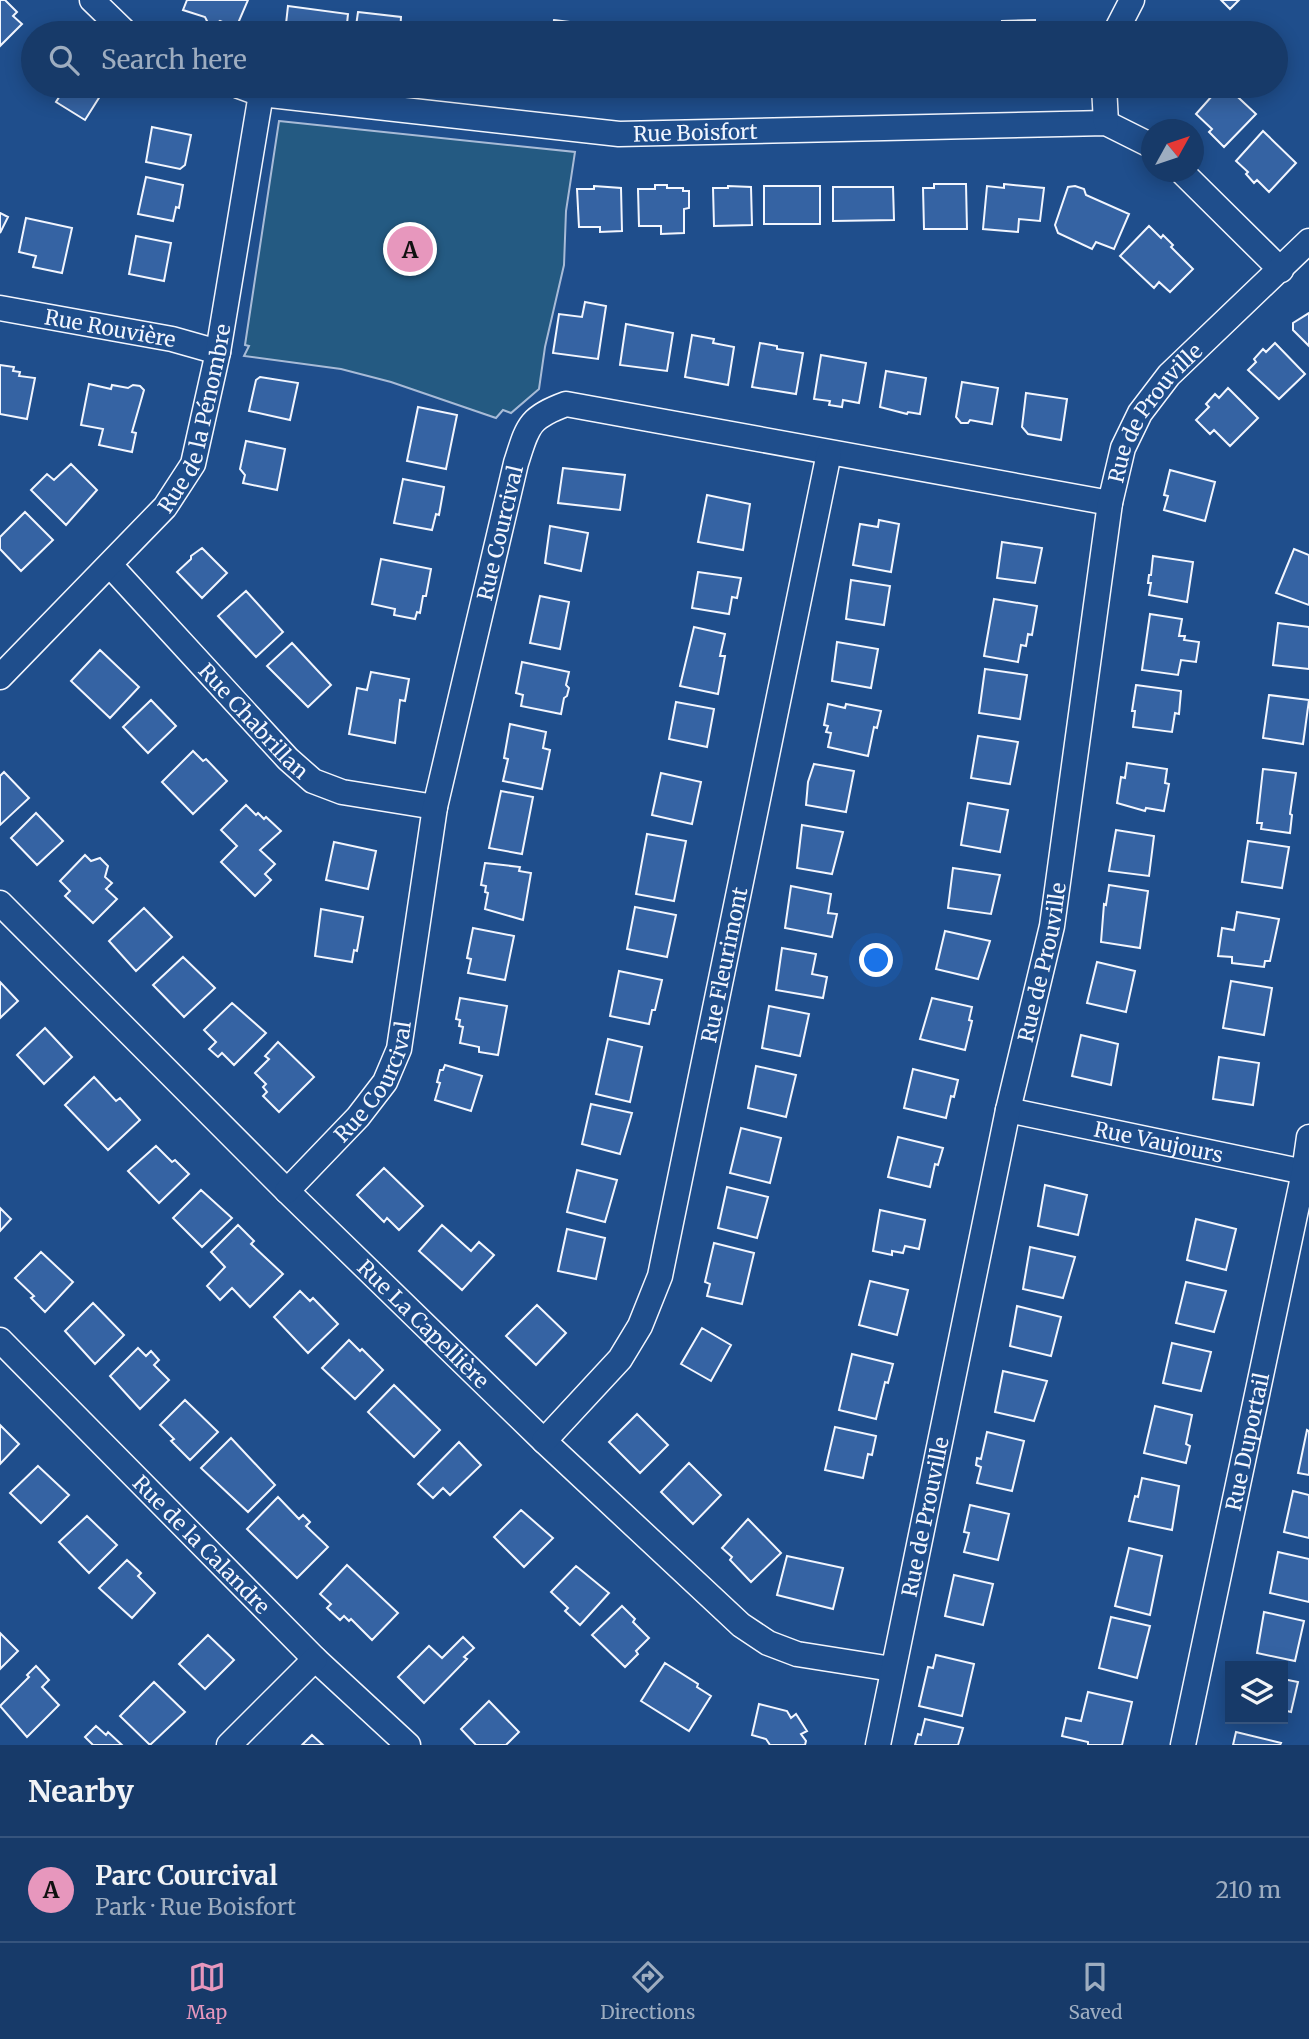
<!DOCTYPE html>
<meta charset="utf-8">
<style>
body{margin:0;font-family:Merriweather,serif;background:#244571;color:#f1f3f6}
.controls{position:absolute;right:21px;bottom:21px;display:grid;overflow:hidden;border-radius:0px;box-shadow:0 4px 18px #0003}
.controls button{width:63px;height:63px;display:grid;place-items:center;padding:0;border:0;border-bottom:2px solid #36547d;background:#173a69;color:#f1f3f6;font:35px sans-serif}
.compass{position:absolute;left:1141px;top:119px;width:63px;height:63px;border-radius:50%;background:#173a69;box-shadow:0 4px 18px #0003;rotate:50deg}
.you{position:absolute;left:877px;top:961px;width:24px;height:24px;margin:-18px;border:5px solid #fff;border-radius:50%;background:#1a73e8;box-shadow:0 0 0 10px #1a73e833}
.badge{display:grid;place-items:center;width:46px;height:46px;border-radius:50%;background:#e797bd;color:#111;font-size:23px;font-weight:700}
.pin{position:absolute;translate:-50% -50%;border:4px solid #fff;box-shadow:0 2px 7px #0006}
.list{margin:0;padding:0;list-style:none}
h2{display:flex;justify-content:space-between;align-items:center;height:91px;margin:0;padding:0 28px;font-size:30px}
h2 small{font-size:23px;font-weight:400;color:#9eadc0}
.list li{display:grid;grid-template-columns:46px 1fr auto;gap:21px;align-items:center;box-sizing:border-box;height:105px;padding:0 28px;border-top:2px solid #36547d}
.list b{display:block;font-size:26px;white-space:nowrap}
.list p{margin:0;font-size:23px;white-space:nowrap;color:#9eadc0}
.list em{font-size:23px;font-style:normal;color:#9eadc0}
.icon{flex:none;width:38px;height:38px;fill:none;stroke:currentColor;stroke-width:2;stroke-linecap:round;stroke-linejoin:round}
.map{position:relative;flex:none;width:1309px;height:1745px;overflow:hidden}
.search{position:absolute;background:#173a69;box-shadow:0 4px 18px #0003;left:21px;right:21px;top:21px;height:77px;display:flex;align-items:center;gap:18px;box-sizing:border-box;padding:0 24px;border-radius:38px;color:#9eadc0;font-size:26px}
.sheet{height:196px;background:#173a69}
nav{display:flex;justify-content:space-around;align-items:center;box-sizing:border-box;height:98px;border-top:2px solid #36547d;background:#173a69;font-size:19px;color:#9eadc0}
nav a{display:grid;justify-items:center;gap:4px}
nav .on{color:#e797bd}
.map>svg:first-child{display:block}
</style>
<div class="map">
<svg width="1309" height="1745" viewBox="0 0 1309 1745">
<rect width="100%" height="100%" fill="#1f4e8c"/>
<path fill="#245a82" stroke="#a8bbd7" stroke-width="2" d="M279 121 575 152 566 211 564 265 545 347 539 389 511 413 503 410 496 418 391 382 341 369 244 356 249 346 245 345Z"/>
<path fill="#3563a3" stroke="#f2f6ff" stroke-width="2" d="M0 0H5L17 12 13 16 22 24 0 46Z
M187 0H248L236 28 220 21 213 26 208 23 205 17 183 10Z
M1221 0H1239L1230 9Z
M288 6 348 14 346 33H285Z
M358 12 401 17 400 33H355Z
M554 20 603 26 602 33H552Z
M1035 20V33H1003L1002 21Z
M425 24 472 29V33H424Z
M483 24 521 28V33H482Z
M66 86H92L102 93 85 120 56 102Z
M1217 86H1226L1256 114 1224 147 1209 132 1212 129 1196 114 1212 96 1213 90Z
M152 127 191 135 185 165 180 169 146 162Z
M1263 131 1296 163 1269 192 1257 180 1254 183 1246 174 1248 172 1236 161Z
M146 177 183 185 179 208 176 207 173 221 138 214Z
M934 184H966L967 229H924L923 188H934Z
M1004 184 1044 188 1040 221 1019 219 1018 232 983 229 987 186 1004 188Z
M655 185H667V188H683V191H689V208L684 209V233L661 234V226H639L638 189H655Z
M594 186 621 188 622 231 600 232V227H579L577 189H594Z
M728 186 751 187 752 225 714 226 713 188H728Z
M764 186H820V224H764Z
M1075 186 1084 189 1086 195 1129 214 1114 249 1096 242 1092 249 1058 233 1055 225 1068 187Z
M833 187H893L894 220 833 221Z
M0 213 8 217 0 233Z
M26 218 72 228 62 273 33 267 36 256 19 252Z
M1149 226 1161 238 1163 235 1173 245 1171 247 1193 269 1170 292 1159 282 1154 288 1120 256Z
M136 236 171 243 164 281 129 274Z
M585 302 606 306 598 359 553 353 559 314 582 317Z
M1309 313V346L1293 330V323Z
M626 324 673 333 667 371 620 365Z
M692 335 714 339 713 343 734 347 728 385 685 377Z
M760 343 777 346V349L803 353 796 394 752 387Z
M1275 343 1305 374 1279 399 1248 370 1256 362 1254 359 1263 349 1266 352Z
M821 355 866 363 859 403 843 400 842 407 829 405 830 401 814 399Z
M0 365 14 367 13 371 20 372 19 376 35 378 27 419 0 414Z
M886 371 926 378 920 414 908 412 907 414 880 407Z
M260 377 298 383 290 420 249 411 256 380Z
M962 382 998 388 992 424 970 420 968 423H961L956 417Z
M89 384 111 389 112 385 128 388 133 385 140 386 144 390 132 432 136 433 132 452 99 445 103 429 81 425Z
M1228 388 1258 418 1230 446 1214 430 1210 434 1196 420 1209 407 1206 404 1215 394 1219 398Z
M1026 393 1067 399 1061 440 1028 434 1022 427Z
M418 407 457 415 446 469 407 461Z
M246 441 285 449 277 490 243 483 245 475 240 469Z
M71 464 97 490 66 525 31 490 47 474 54 480Z
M563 468 625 475 620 510 558 503Z
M1170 470 1215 482 1205 521 1164 510 1168 496 1164 495Z
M403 479 444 487 439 515 436 514 432 530 394 523Z
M707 495 750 504 743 550 698 542Z
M25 512 53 540 21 571 0 549V537Z
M879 520 899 524 891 572 853 565 860 524 878 527Z
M550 526 588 533 581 571 545 563Z
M1002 542 1042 548 1035 583 997 578Z
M202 548 227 573 202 598 177 572 191 559V556Z
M1294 549 1309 555V605L1276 593Z
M1153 556 1193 562 1187 602 1149 595 1151 583H1148L1149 575H1151Z
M381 559 431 569 426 596H423L420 613 417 612 415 619 394 615 395 609 372 604Z
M698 572 741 578 737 598 732 597 729 614 692 608Z
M851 580 890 586 884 625 846 619Z
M246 591 283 632 256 657 218 616Z
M540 596 569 602 560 649 530 643Z
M994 599 1037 606 1032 635 1028 634 1026 646 1021 645 1018 662 984 656Z
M1150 614 1182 619 1179 636H1185L1184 640 1199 642 1196 662 1181 660 1178 675 1142 670Z
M1278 623 1309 627V669L1273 665Z
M694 627 725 634 720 656H725L718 694 680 686Z
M837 642 878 649 871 688 832 681Z
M292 643 331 685 308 707 267 666Z
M100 650 139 687 110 718 71 681Z
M522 662 569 672 566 685 569 688 567 696 564 698 561 714 521 706 523 695 516 693Z
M985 669 1027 675 1020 719 979 713Z
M371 672 409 679 405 701 400 700 395 743 349 734 357 688 367 690Z
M1136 685 1181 691 1179 714 1175 713 1172 732 1133 727 1135 711H1132Z
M1269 695 1309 700 1303 744 1263 738Z
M151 700 176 726 148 753 123 727Z
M676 702 714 709 707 747 669 739Z
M828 704 845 708 846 704 881 711 877 728 874 727 868 756 828 747 831 733 826 732 828 726 824 725Z
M510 724 546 732 543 748 550 750 542 789 503 781 508 759 504 758Z
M978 736 1018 742 1010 784 971 778Z
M193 751 203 761 206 759 227 781 193 814 162 782Z
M1127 763 1167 769 1165 783 1169 784 1164 811 1146 808 1145 811 1117 803 1121 777 1125 778Z
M814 764 854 771 846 812 806 805 808 782Z
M1263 769 1296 773 1290 814 1292 815 1290 833 1261 829 1262 823H1257Z
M4 772 29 798 0 825V776Z
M661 773 701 782 692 824 652 815Z
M501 791 533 797 522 854 489 848Z
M968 803 1008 810 1000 852 961 845Z
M246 805 256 815 258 813 264 819 266 817 281 831 260 850 275 864 265 874 271 880 255 896 221 862 237 846 221 830Z
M36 813 63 841 37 865 11 838Z
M802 825 843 832 832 874 797 868Z
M1116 830 1154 836 1149 876 1109 871Z
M647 834 686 841 674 901 636 894Z
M1248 841 1289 847 1282 888 1242 882Z
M334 842 376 851 368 889 326 880Z
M85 855 91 861 100 858 108 866 105 877 112 883 106 889 117 899 93 923 65 896 70 891 60 881Z
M485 863 520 867 519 871 531 873 523 920 485 909 488 893 485 892 486 886 481 885Z
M953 868 1000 875 991 914 948 908Z
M1109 885 1148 891 1140 948 1101 942 1104 904 1106 905Z
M791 886 831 894 828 913 837 914 832 937 785 928Z
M635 907 676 915 667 957 627 949Z
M144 908 172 937 136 971 109 941Z
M321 909 363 917 357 951 354 950 352 962 315 956Z
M1237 912 1279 919 1270 961H1265L1264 967 1232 963V957L1218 956 1222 928 1234 930Z
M473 928 514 936 505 980 468 973 471 959 467 958Z
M945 931 990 941 978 979 936 969Z
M782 948 816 954 812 974 827 977 823 998 776 990Z
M183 957 215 988 184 1017 153 985Z
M1097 962 1135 971 1126 1012 1087 1003Z
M619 971 662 980 655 1010H652L649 1024 610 1016Z
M1231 981 1272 988 1264 1035 1223 1028Z
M0 982 18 1001 0 1018Z
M460 998 507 1006 498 1055 479 1052V1047L460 1043 463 1027 459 1026 460 1020 456 1019Z
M932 998 972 1007 969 1020 972 1021 965 1050 920 1039Z
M232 1003 266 1033 234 1065 222 1053 218 1057 209 1049 216 1042 204 1030Z
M769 1006 809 1014 800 1056 762 1048Z
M45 1028 72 1057 44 1084 17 1055Z
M1081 1035 1118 1044 1111 1085 1072 1076Z
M608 1039 642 1047 630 1102 596 1094Z
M278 1042 314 1077 279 1112 263 1096 267 1092 263 1087 266 1084 255 1073 269 1059 265 1056Z
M1219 1057 1259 1063 1253 1105 1213 1099Z
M445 1065 482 1076 471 1111 435 1100 440 1083 437 1082 440 1070H443Z
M756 1066 796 1075 786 1117 748 1108Z
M913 1069 958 1080 954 1097 951 1096 946 1118 904 1108Z
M94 1077 116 1101 120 1098 140 1120 108 1150 65 1105Z
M591 1104 632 1113 620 1154 582 1144Z
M741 1128 781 1138 770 1183 730 1173Z
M898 1137 943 1148 938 1165 935 1164 930 1187 888 1177Z
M156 1146 172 1162 175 1160 189 1174 159 1203 128 1171Z
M384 1168 423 1206 399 1230 387 1218 384 1222 357 1195Z
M577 1170 617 1180 605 1222 567 1212Z
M1045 1185 1087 1195 1078 1235 1038 1226Z
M727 1187 768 1197 757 1238 718 1228Z
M201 1190 232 1218 202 1247 173 1218Z
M0 1208 11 1219 0 1231Z
M880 1210 925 1220 919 1249 905 1246 903 1253 892 1251V1255L873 1251Z
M1196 1219 1236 1229 1226 1270 1187 1260Z
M238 1225 254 1241 251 1244 283 1274 250 1307 232 1288 220 1300 207 1286 225 1267 211 1252Z
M442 1225 471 1251 479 1242 494 1255 462 1290 419 1251Z
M567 1229 605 1238 596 1279 558 1271Z
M714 1243 754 1253 742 1304 707 1296 710 1284 705 1282Z
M1030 1247 1075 1257 1063 1298 1023 1289Z
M41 1252 73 1282 45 1312 31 1298 34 1296 15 1278Z
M870 1281 908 1290 897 1335 859 1325Z
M1186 1282 1226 1291 1214 1332 1176 1323Z
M300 1291 310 1301 313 1298 338 1324 308 1353 274 1317Z
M93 1303 124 1335 95 1364 65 1331Z
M537 1305 566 1333 536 1365 506 1336Z
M1017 1306 1061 1317 1051 1356 1010 1346Z
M702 1328 731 1345 711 1381 681 1364Z
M349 1340 360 1351 362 1349 383 1370 355 1399 322 1368Z
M1172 1343 1211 1352 1201 1391 1163 1383Z
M138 1348 146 1356 151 1351 159 1360 154 1365 169 1380 140 1409 110 1376Z
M852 1354 893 1364 888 1383 885 1382 876 1419 839 1410Z
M1003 1371 1047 1381 1034 1421 995 1412Z
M394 1385 440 1430 414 1457 368 1412Z
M185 1400 218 1432 190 1460 171 1441 174 1439 160 1425Z
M1155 1406 1192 1415 1186 1444 1190 1446 1186 1463 1144 1453Z
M637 1414 668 1445 640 1473 609 1442Z
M0 1425 19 1444 0 1464Z
M835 1427 876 1436 872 1455 868 1454 863 1478 825 1470Z
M1307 1430 1309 1431V1475L1298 1473Z
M987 1432 1024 1441 1012 1491 977 1483 981 1467 976 1465 977 1458 981 1459Z
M231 1438 275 1485 248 1512 201 1468Z
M459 1442 481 1465 450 1495 443 1488 433 1498 418 1484Z
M689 1463 721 1495 693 1524 661 1492Z
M38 1466 69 1495 41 1523 10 1493Z
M1142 1478 1179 1486 1172 1530 1129 1521 1135 1496 1138 1497Z
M1293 1491 1309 1495V1538L1284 1532Z
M278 1497 299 1519 303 1515 310 1522 306 1526 328 1547 297 1578 247 1529Z
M970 1505 1009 1514 998 1560 964 1552 969 1533 964 1532Z
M521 1510 553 1538 524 1567 494 1537Z
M87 1516 117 1545 89 1573 59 1542Z
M748 1519 781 1553 751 1582 730 1560 732 1557 722 1548Z
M1129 1548 1162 1556 1150 1615 1115 1606Z
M1278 1552 1309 1559V1602L1270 1593Z
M787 1556 843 1568 833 1609 777 1595Z
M127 1560 141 1573 138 1576 155 1593 132 1618 99 1588Z
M347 1565 398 1613 372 1640 351 1619 349 1621 344 1616 340 1620 327 1608 331 1604 320 1594Z
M576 1566 609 1593 580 1625 565 1611 568 1608 551 1592Z
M954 1575 993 1584 983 1625 945 1616Z
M622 1606 635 1619 633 1622 649 1638 636 1651 638 1654 625 1667 592 1635Z
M1264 1612 1304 1621 1295 1661 1257 1653Z
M1111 1617 1150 1626 1137 1678 1099 1668Z
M0 1633 18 1651 0 1669Z
M208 1635 234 1660 205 1689 179 1664Z
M463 1637 474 1648 464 1657 467 1659 424 1703 398 1677 429 1646 442 1658Z
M936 1655 974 1664 962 1716 919 1706 928 1667 933 1668Z
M665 1663 698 1684 697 1687 711 1696 689 1731 641 1701Z
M36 1666 49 1680 42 1687 59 1705 27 1737 0 1706 29 1677 27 1675Z
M1283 1679 1298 1682 1291 1712 1283 1710Z
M154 1682 185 1712 150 1745 120 1716Z
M1088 1692 1132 1702 1122 1745H1088V1742L1062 1736 1066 1718 1081 1721Z
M489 1701 519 1732 506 1745H476L461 1729Z
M759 1704 787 1711 791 1718 796 1714 807 1731 801 1734 806 1741 805 1745H770L766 1739 752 1735Z
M925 1719 963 1728 958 1745H915L918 1734 921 1735Z
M96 1726 106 1735 108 1732 122 1745H93L85 1737Z
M1236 1732 1281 1743 1280 1745H1233Z
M312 1735 323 1745H302Z"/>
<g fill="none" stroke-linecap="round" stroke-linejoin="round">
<defs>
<g id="minor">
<path d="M92 0 126 33"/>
<path d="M1115 33 1132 0"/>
<path id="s1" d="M239 86 261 94 619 134 1106 123 1152 146"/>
<path d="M1104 86 1106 123"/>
<path d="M1182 172 1281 270"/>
<path id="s2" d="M0 308 172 339 218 352"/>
<path id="s3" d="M110 565 288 759 313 781 342 792 435 807"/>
<path id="s4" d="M0 677 165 507 193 464 218 352 261 94"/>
<path id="s5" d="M0 903 287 1191 544 1441 741 1625 768 1643 797 1654 892 1669"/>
<path id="s6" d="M1008 1110 1309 1173"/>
<path id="s7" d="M287 1191 358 1117 385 1082 399 1049 435 807 516 463C528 426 528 418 566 404L1110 503"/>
<path id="s8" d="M0 1340 315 1659 408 1745"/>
<path id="s9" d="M544 1441 620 1359 640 1326 660 1276 829 453"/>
<path d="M229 1745 315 1659"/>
<path id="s10" d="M878 1745 1008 1110 1052 926 1110 503 1123 448 1140 413 1169 375 1309 241"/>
<path id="s11" d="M1183 1745 1304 1172 1309 1137"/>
</g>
</defs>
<use href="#minor" stroke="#f2f6ff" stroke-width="27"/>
<use href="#minor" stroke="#1f4e8c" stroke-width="24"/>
</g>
<g text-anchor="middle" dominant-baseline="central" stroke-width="5" stroke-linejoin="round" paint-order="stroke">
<g font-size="21" fill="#f2f6ff" stroke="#1f4e8c">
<text stroke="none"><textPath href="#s1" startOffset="460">Rue Boisfort</textPath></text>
<text stroke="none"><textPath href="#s2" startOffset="112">Rue Rouvière</textPath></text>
<text stroke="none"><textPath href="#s4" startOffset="332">Rue de la Pénombre</textPath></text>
<text stroke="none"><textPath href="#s10" startOffset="1367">Rue de Prouville</textPath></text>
<text stroke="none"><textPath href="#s7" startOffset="709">Rue Courcival</textPath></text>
<text stroke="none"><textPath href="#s3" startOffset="212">Rue Chabrillan</textPath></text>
<text stroke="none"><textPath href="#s10" startOffset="800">Rue de Prouville</textPath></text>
<text stroke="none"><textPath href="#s9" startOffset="522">Rue Fleurimont</textPath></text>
<text stroke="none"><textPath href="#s7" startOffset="142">Rue Courcival</textPath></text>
<text stroke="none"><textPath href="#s6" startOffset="154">Rue Vaujours</textPath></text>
<text stroke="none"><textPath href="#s5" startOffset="597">Rue La Capellière</textPath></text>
<text stroke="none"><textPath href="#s11" startOffset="310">Rue Duportail</textPath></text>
<text stroke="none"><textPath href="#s10" startOffset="233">Rue de Prouville</textPath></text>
<text stroke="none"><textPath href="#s8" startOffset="287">Rue de la Calandre</textPath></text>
</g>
</g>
</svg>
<div class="controls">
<button><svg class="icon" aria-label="layers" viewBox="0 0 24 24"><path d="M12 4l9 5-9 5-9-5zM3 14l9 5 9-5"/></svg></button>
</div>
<svg class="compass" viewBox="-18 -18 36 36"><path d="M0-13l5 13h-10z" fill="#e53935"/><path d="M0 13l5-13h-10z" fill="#9eadc0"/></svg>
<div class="you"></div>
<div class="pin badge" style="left:410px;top:249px">A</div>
<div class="search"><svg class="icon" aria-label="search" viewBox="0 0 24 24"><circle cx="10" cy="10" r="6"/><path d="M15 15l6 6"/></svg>Search here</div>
</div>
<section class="sheet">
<h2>Nearby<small></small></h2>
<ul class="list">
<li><span class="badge">A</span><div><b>Parc Courcival</b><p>Park · Rue Boisfort</p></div><em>210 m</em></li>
</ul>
</section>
<nav>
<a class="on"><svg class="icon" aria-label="map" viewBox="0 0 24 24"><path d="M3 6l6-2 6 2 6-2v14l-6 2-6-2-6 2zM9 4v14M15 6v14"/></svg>Map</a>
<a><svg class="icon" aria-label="directions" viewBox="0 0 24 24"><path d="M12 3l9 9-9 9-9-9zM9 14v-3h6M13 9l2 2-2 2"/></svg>Directions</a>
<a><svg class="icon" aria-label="saved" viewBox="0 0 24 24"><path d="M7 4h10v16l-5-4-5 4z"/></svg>Saved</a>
</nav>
